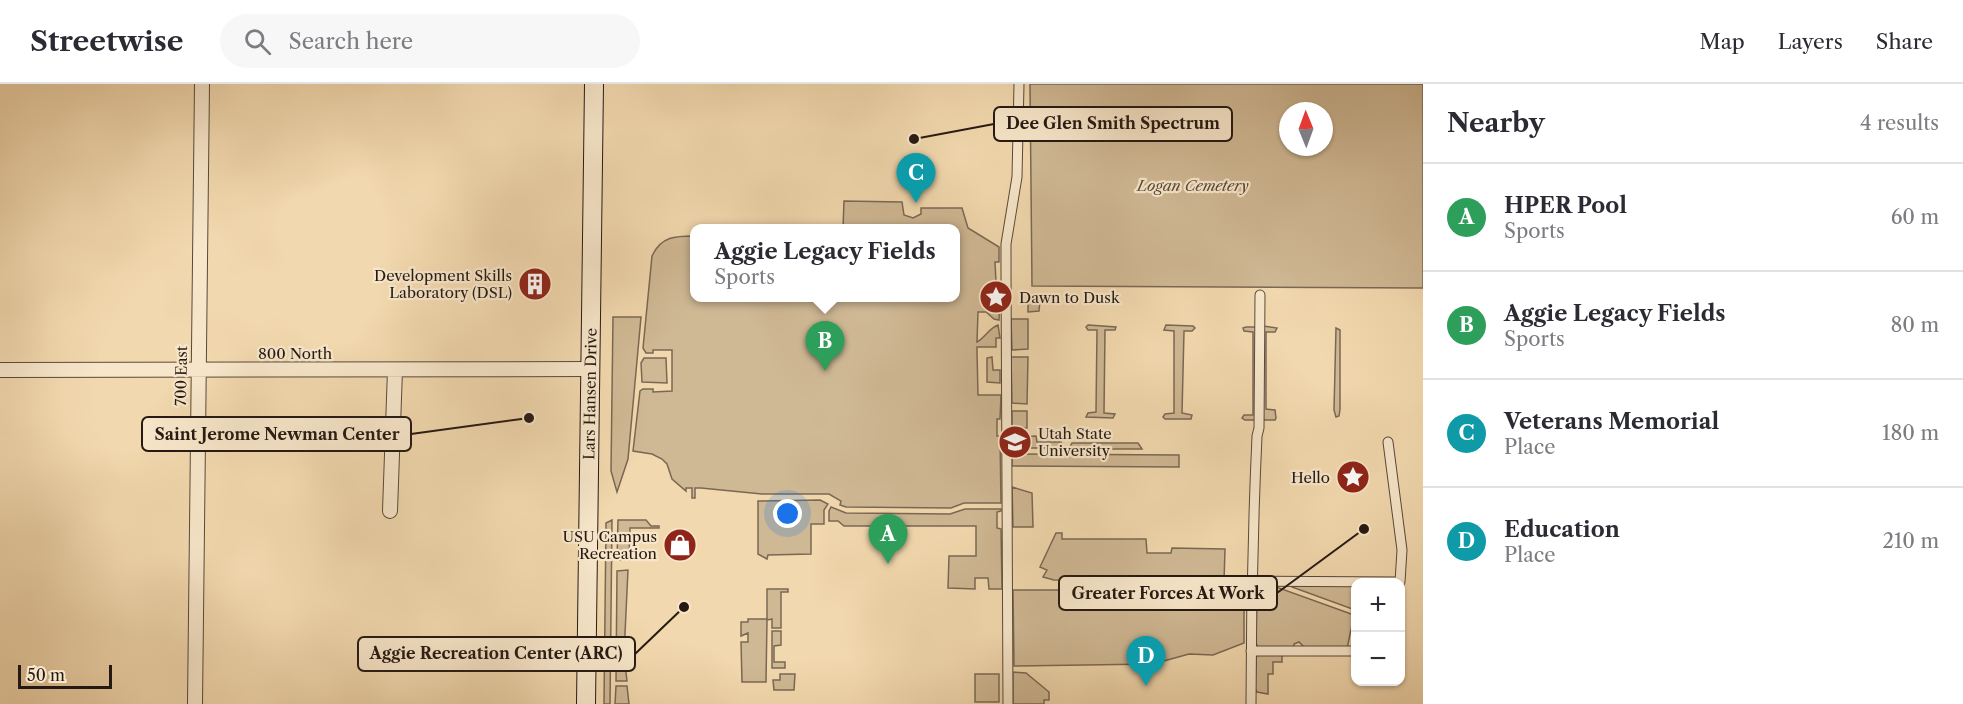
<!DOCTYPE html>
<meta charset="utf-8">
<style>
body{margin:0;font-family:"Libre Caslon Text",serif;background:#f7f7f7;color:#2b2b33}
.controls{position:absolute;right:18px;bottom:18px;display:grid;overflow:hidden;border-radius:12px;box-shadow:0 2px 4px #0004}
.controls button{width:54px;height:54px;display:grid;place-items:center;padding:0;border:0;border-bottom:2px solid #e1e1e2;background:#fff;color:#2b2b33;font:30px sans-serif}
.compass{position:absolute;left:1279px;top:18px;width:54px;height:54px;border-radius:50%;background:#fff;box-shadow:0 2px 4px #0004;rotate:359deg}
.scale{position:absolute;left:18px;bottom:15px;width:94px;box-sizing:border-box;padding-left:6px;border:3px solid #261913;border-top:0;font-size:16px;line-height:21px;white-space:nowrap;color:#261913;-webkit-text-stroke:4px #f7e6ca;paint-order:stroke}
.you{position:absolute;left:788px;top:430px;width:21px;height:21px;margin:-15px;border:4px solid #fff;border-radius:50%;background:#1a73e8;box-shadow:0 0 0 9px #1a73e833}
.badge{display:grid;place-items:center;width:39px;height:39px;border-radius:50%;background:#1a73e8;color:#fff;font-size:20px;font-weight:700}
.pin{position:absolute;translate:-50% -50px;filter:drop-shadow(0 2px 3px #0008)}
.pin::after{content:'';position:absolute;top:32px;width:21px;height:18px;background:inherit;clip-path:polygon(0 0,100% 0,50% 100%)}
.popup{position:absolute;left:690px;top:140px;width:270px;height:78px;box-sizing:border-box;display:grid;place-content:center;border-radius:12px;background:#fff;filter:drop-shadow(0 2px 4px #0005);font-size:20px;white-space:nowrap;color:#7c7c81}
.popup b{font-size:22px;color:#2b2b33}
.popup::after{content:'';position:absolute;left:50%;top:100%;margin-left:-12px;border:12px solid transparent;border-top-color:#fff}
.list{margin:0;padding:0;list-style:none}
h2{display:flex;justify-content:space-between;align-items:center;height:78px;margin:0;padding:0 24px;font-size:26px}
h2 small{font-size:20px;font-weight:400;color:#7c7c81}
.list li{display:grid;grid-template-columns:39px 1fr auto;gap:18px;align-items:center;box-sizing:border-box;height:108px;padding:0 24px;border-top:2px solid #e1e1e2}
.list b{display:block;font-size:22px;white-space:nowrap}
.list p{margin:0;font-size:20px;white-space:nowrap;color:#7c7c81}
.list em{font-size:20px;font-style:normal;color:#7c7c81}
.icon{flex:none;width:33px;height:33px;fill:none;stroke:currentColor;stroke-width:2;stroke-linecap:round;stroke-linejoin:round}
.map{position:relative;flex:none;width:1423px;height:620px;overflow:hidden}
header{display:flex;align-items:center;gap:36px;box-sizing:border-box;height:84px;padding:0 30px;background:#fff;border-bottom:2px solid #e1e1e2}
header strong{font-size:28px}
nav{display:flex;gap:33px;margin-inline-start:auto;font-size:21px}
.search{width:420px;height:54px;background:#f7f7f7;display:flex;align-items:center;gap:15px;box-sizing:border-box;padding:0 21px;border-radius:33px;color:#7c7c81;font-size:22px}
main{display:flex}
aside{flex:1;background:#fff}
.map>svg:first-child{display:block}
</style>
<header>
<strong>Streetwise</strong>
<div class="search"><svg class="icon" aria-label="search" viewBox="0 0 24 24"><circle cx="10" cy="10" r="6"/><path d="M15 15l6 6"/></svg>Search here</div>
<nav><a>Map</a><a>Layers</a><a>Share</a></nav>
</header>
<main>
<div class="map">
<svg width="1423" height="620" viewBox="0 0 1423 620">
<rect width="100%" height="100%" fill="#f2d8ae"/>
<filter id="stains"><feTurbulence type="fractalNoise" baseFrequency=".00333" numOctaves="4"/><feColorMatrix values="0 0 0 0 .2 0 0 0 0 .09 0 0 0 0 .02 0 0 0 .5 -.17"/></filter>
<radialGradient id="worn" r=".72"><stop offset=".6" stop-color="#630" stop-opacity="0"/><stop offset="1" stop-color="#630" stop-opacity=".3"/></radialGradient>
<path fill="#cfb894" stroke="#7a6854" stroke-width="1.5" fill-rule="evenodd" d="M1030 0H1423V204L1032 202ZM1288 27H1324V63H1288Z
M844 117 902 118 904 131 913 134 921 130V124H962L968 144 999 163V178H995L996 198 999 199V209H994L991 214 994 217H1000L999 236 994 235 986 228H978L977 258C985 254 989 244 998 241L1000 254H996V263H977V268L978 311H1001L1000 335H997V352H1000L1001 419H964L951 424 846 423 840 421 841 417 829 410H762L701 404H695V414H692V404H686V407L672 395 667 380 662 375 652 370 633 367 640 307 643 305H653V308L672 307V266H653V269H646L643 264 652 172C661 152 676 152 694 152V214H956V144H843Z
M1028 212H1052V216H1040L1039 227 1028 228Z
M613 233H641L628 375 617 408 611 387Z
M1011 235H1028V265L1012 266Z
M1088 241 1116 243 1115 246H1105L1104 329 1115 330 1113 334 1086 333 1088 329 1096 328 1097 246H1088L1086 243Z
M1166 241 1193 242 1195 244 1192 247H1184L1182 329 1192 331 1191 335H1165L1163 333 1165 330 1174 329V247L1164 246Z
M1263 242 1277 244 1275 248H1266V325L1275 326 1276 334 1275 336H1262Z
M1246 243H1256V336H1245L1242 334 1244 331H1253V248L1244 247 1243 244Z
M1336 244 1340 246V325L1339 332 1336 333 1334 326Z
M992 273 993 286H1000V299L987 298V274Z
M1011 273H1028L1027 320 1012 319Z
M644 274H666L667 299 642 298 641 279Z
M1012 327H1027V344H1012Z
M1036 352 1037 358H1061L1064 364H1012V361L1020 353Z
M1072 359H1138L1142 365H1069Z
M1012 370 1179 371V383L1012 382Z
M1012 403 1032 409 1033 443H1013Z
M820 416 828 420 824 426V440H811V470L768 471 767 475 758 470V417Z
M831 423 846 429 950 430 965 425H1001V427L997 428V444L1001 445 1002 505H989L988 494H975V505L948 504 949 472H976V442H844L838 437H829V427Z
M612 436 610 620H604L606 439Z
M618 436H646L651 442H659V444H630L629 476H617Z
M1056 449H1062V455H1146L1147 469H1171L1172 464 1225 465 1224 498 1054 496 1043 493 1047 486 1040 483Z
M628 486 624 571 627 597H616L617 487Z
M1292 499 1355 500V526L1292 503Z
M1259 500H1268L1354 531 1347 565 1304 563 1299 558 1294 560V564L1258 563 1256 559 1257 504Z
M767 505H788V508H781V544H772V535L767 536 766 598H742L741 558H748V549L741 552V538H748V535H767Z
M1013 506H1242L1244 509V559L1213 571 1189 570 1153 580 1014 582Z
M772 547H781V561L774 562V578H785V584H772Z
M1282 570V578H1273V590H1268V610L1257 608 1255 605 1256 573 1258 571Z
M1013 588 1026 589 1049 608V616H1044V620H1013Z
M780 590H795L794 606H774L773 596H780Z
M975 590H999V618H975Z
M616 602H627L629 620H615Z"/>
<g fill="none" stroke-linecap="round" stroke-linejoin="round">
<defs>
<path id="pedestrian" d="M1388 358 1402 466 1400 498
M1251 497 1399 498
M1251 567H1356
M1008 620 1006 186V160L1017 93 1019 0
M1251 620C1251 530 1253 441 1257 352L1259 344 1260 211"/>
<path id="minor" d="M0 286 591 285
M390 427 395 286
M195 620 202 0"/>
<path id="secondary" d="M586 620 594 0"/>
</defs>
<use href="#pedestrian" stroke="#59493a" stroke-width="11"/>
<use href="#minor" stroke="#59493a" stroke-width="16"/>
<use href="#secondary" stroke="#261913" stroke-width="20"/>
<use href="#pedestrian" stroke="#f7e6ca" stroke-width="9"/>
<use href="#minor" stroke="#f7e6ca" stroke-width="14"/>
<use href="#secondary" stroke="#f7e6ca" stroke-width="18"/>
</g>
<defs>
<symbol id="building-disc" viewBox="-11 -11 22 22"><circle r="9.5" fill="#8f2418" stroke="#f7e6ca"/><path d="M-4-6H4V6H1V3H-1V6H-4ZM-2.5-4.3h1.7v1.8h-1.7ZM.8-4.3h1.7v1.8H.8ZM-2.5-1h1.7V.8h-1.7ZM.8-1h1.7V.8H.8Z" fill="#fff"/></symbol>
<symbol id="sight-disc" viewBox="-11 -11 22 22"><circle r="9.5" fill="#8f2418" stroke="#f7e6ca"/><path d="M0-6L1.8-2.2L6-1.7L2.9 1.2L3.7 5.4L0 3.3L-3.7 5.4L-2.9 1.2L-6-1.7L-1.8-2.2Z" fill="#fff"/></symbol>
<symbol id="university-disc" viewBox="-11 -11 22 22"><circle r="9.5" fill="#8f2418" stroke="#f7e6ca"/><path d="M0-5L7-2L0 1L-7-2ZM-4 1L0 2.5L4 1V4Q0 6-4 4Z" fill="#fff"/></symbol>
<symbol id="shop-disc" viewBox="-11 -11 22 22"><circle r="9.5" fill="#8f2418" stroke="#f7e6ca"/><path d="M-5-2.5h2.3a2.7 3.5 0 0 1 5.4 0H5L5.5 6h-11ZM-1.5-2.5h3a1.5 2.3 0 0 0-3 0Z" fill="#fff"/></symbol>
</defs>
<g fill-rule="evenodd">
<use href="#building-disc" x="516" y="181" width="38" height="38"/>
<use href="#sight-disc" x="977" y="194" width="38" height="38"/>
<use href="#university-disc" x="996" y="339" width="38" height="38"/>
<use href="#sight-disc" x="1334" y="374" width="38" height="38"/>
<use href="#shop-disc" x="661" y="442" width="38" height="38"/>
</g>
<g text-anchor="middle" dominant-baseline="central" stroke-width="4.5" stroke-linejoin="round" paint-order="stroke">
<g font-size="15" font-style="italic" fill="#59493a" stroke="#f7e6ca">
<text x="1193" y="101">Logan Cemetery</text>
</g>
<g font-size="15" fill="#261913" stroke="#f7e6ca" text-anchor="end">
<text x="512" y="191">Development Skills<tspan x="512" dy="17">Laboratory (DSL)</tspan></text>
<text x="1019" y="213" text-anchor="start">Dawn to Dusk</text>
<text x="1038" y="349" text-anchor="start">Utah State<tspan x="1038" dy="17">University</tspan></text>
<text x="1330" y="393">Hello</text>
<text x="657" y="452">USU Campus<tspan x="657" dy="17">Recreation</tspan></text>
</g>
<g font-size="15" fill="#261913" stroke="#f7e6ca">
<text x="295" y="269">800 North</text>
<text transform="translate(181 292) rotate(-89)">700 East</text>
<text transform="translate(590 310) rotate(-89)">Lars Hansen Drive</text>
</g>
</g>
<path fill="none" stroke="#261913" stroke-width="2" d="M914 55L994 40M529 334L411 350M1364 445L1277 509M684 523L635 570"/>
<g fill="#261913" stroke="#f7e6ca" stroke-width="2">
<circle cx="914" cy="55" r="6"/>
<circle cx="529" cy="334" r="6"/>
<circle cx="1364" cy="445" r="6"/>
<circle cx="684" cy="523" r="6"/>
</g>
<g fill="#f7e6ca" stroke="#261913" stroke-width="2">
<rect x="994" y="23" width="238" height="34" rx="6"/>
<rect x="142" y="333" width="269" height="34" rx="6"/>
<rect x="1059" y="492" width="218" height="34" rx="6"/>
<rect x="358" y="553" width="277" height="34" rx="6"/>
</g>
<g font-size="16" text-anchor="middle" font-weight="bold" fill="#261913">
<text x="1113" y="45">Dee Glen Smith Spectrum</text>
<text x="277" y="356">Saint Jerome Newman Center</text>
<text x="1168" y="515">Greater Forces At Work</text>
<text x="496" y="575">Aggie Recreation Center (ARC)</text>
</g>
<rect width="100%" height="100%" filter="url(#stains)"/>
<rect width="100%" height="100%" fill="url(#worn)"/>
</svg>
<div class="controls">
<button>+</button>
<button>−</button>
</div>
<svg class="compass" viewBox="-18 -18 36 36"><path d="M0-13l5 13h-10z" fill="#e53935"/><path d="M0 13l5-13h-10z" fill="#7c7c81"/></svg>
<div class="scale">50 m</div>
<div class="you"></div>
<div class="pin badge" style="left:888px;top:480px;background:#2e9e5b">A</div>
<div class="pin badge" style="left:825px;top:287px;background:#2e9e5b">B</div>
<div class="popup"><b>Aggie Legacy Fields</b>Sports</div>
<div class="pin badge" style="left:916px;top:119px;background:#0f9aa8">C</div>
<div class="pin badge" style="left:1146px;top:602px;background:#0f9aa8">D</div>
</div>
<aside>
<h2>Nearby<small>4 results</small></h2>
<ul class="list">
<li><span class="badge" style="background:#2e9e5b">A</span><div><b>HPER Pool</b><p>Sports</p></div><em>60 m</em></li>
<li><span class="badge" style="background:#2e9e5b">B</span><div><b>Aggie Legacy Fields</b><p>Sports</p></div><em>80 m</em></li>
<li><span class="badge" style="background:#0f9aa8">C</span><div><b>Veterans Memorial</b><p>Place</p></div><em>180 m</em></li>
<li><span class="badge" style="background:#0f9aa8">D</span><div><b>Education</b><p>Place</p></div><em>210 m</em></li>
</ul>
</aside>
</main>
